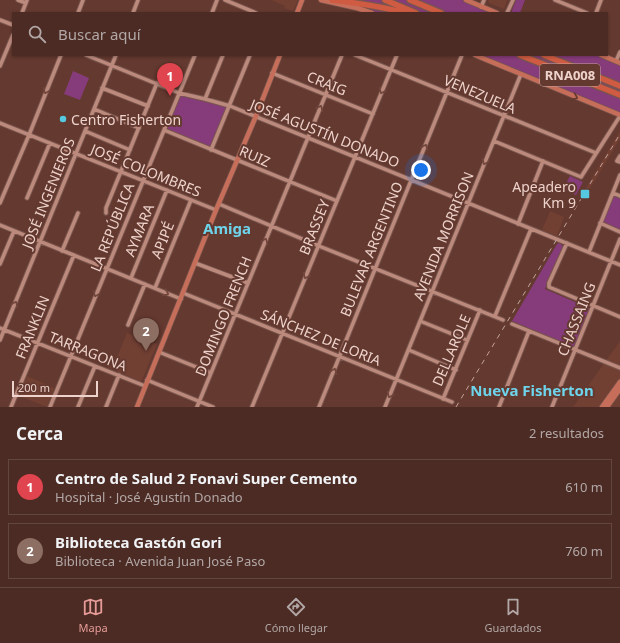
<!DOCTYPE html>
<html lang="es">
<meta charset="utf-8">
<style>
body{margin:0;font-family:"Noto Sans",sans-serif;background:#52332b;color:#f1f3f6}
.scale{position:absolute;left:12px;bottom:10px;width:86px;box-sizing:border-box;padding-left:4px;border:2px solid #eed3cc;border-top:0;font-size:11px;line-height:14px;white-space:nowrap;color:#eed3cc;-webkit-text-stroke:3px #64392f;paint-order:stroke}
.you{position:absolute;left:421px;top:170px;width:14px;height:14px;margin:-10px;border:3px solid #fff;border-radius:50%;background:#1a73e8;box-shadow:0 0 0 6px #1a73e833}
.badge{display:grid;place-items:center;width:26px;height:26px;border-radius:50%;background:#e69b98;color:#fff;font-size:13px;font-weight:700}
.pin{position:absolute;translate:-50% -33px;filter:drop-shadow(0 1px 2px #0008)}
.pin::after{content:'';position:absolute;top:21px;width:14px;height:12px;background:inherit;clip-path:polygon(0 0,100% 0,50% 100%)}
.list{margin:0;padding:0;list-style:none}
h2{display:flex;justify-content:space-between;align-items:center;height:52px;margin:0;padding:0 16px;font-size:17px}
h2 small{font-size:13px;font-weight:400;color:#b2a7a6}
.list li{display:grid;grid-template-columns:26px 1fr auto;gap:12px;align-items:center;box-sizing:border-box;height:56px;margin:0 8px 8px;padding:0 8px;border:1px solid #624741;border-radius:0px}
.list b{display:block;font-size:15px;white-space:nowrap}
.list p{margin:0;font-size:13px;white-space:nowrap;color:#b2a7a6}
.list em{font-size:13px;font-style:normal;color:#b2a7a6}
.icon{flex:none;width:22px;height:22px;fill:none;stroke:currentColor;stroke-width:2;stroke-linecap:round;stroke-linejoin:round}
.map{position:relative;flex:none;width:620px;height:407px;overflow:hidden}
.search{position:absolute;background:#4b2b23;box-shadow:0 1px 3px #0004;left:12px;right:12px;top:12px;height:44px;display:flex;align-items:center;gap:10px;box-sizing:border-box;padding:0 14px;border-radius:0px;color:#b2a7a6;font-size:15px}
.sheet{height:180px;background:#4b2b23}
nav{display:flex;justify-content:space-around;align-items:center;box-sizing:border-box;height:56px;border-top:1px solid #624741;background:#4b2b23;font-size:11px;color:#b2a7a6}
nav a{display:grid;justify-items:center;gap:2px}
nav .on{color:#e69b98}
.map>svg:first-child{display:block}
</style>
<div class="map">
<svg width="620" height="407" viewBox="0 0 620 407">
<rect width="100%" height="100%" fill="#64392f"/>
<path fill="#723f33" d="M271 0H298L293 11 284 8 285 6Z
M488 0H507L504 9 489 3Z
M620 131V139L586 195 583 193Z
M550 211 564 217 557 236 542 230Z
M127 333 157 344 142 380 140 381 107 367 109 360 115 362Z
M620 341V407H573Z
M27 376 54 388 47 407 19 396Z"/>
<path fill="#863b7a" d="M321 0H466L497 13H372Z
M516 0H525L520 13H511Z
M475 55H601L620 63V115Z
M73 71 89 78 80 100 64 94Z
M181 94 226 106V111L212 145 210 147H207L167 130 168 122 179 96Z
M570 176 583 182 576 195 563 189Z
M613 193 620 196V232L600 223Z
M559 243 562 245 563 247 545 289 589 308V309L574 347 512 321 557 244Z"/>
<g fill="none" stroke-linecap="round" stroke-linejoin="round">
<defs>
<path id="minor" d="M18 0 26 3
M225 0 256 13
M555 0 587 13
M481 7 484 0
M22 13 27 0
M78 13 83 0
M133 13 138 0
M212 13 217 0
M507 13 513 0
M596 13 601 0
M0 20 13 25
M86 55 179 93 205 99 230 106 620 265
M355 55 596 153
M616 61 620 52
M0 66 13 35
M272 73 373 114
M102 88 148 106
M205 99 223 55
M94 109 139 128
M0 123 216 210
M164 130 337 201
M85 131 130 150
M494 141 581 177 620 116
M211 150 250 55
M620 156 617 161 620 162
M613 193 620 196
M27 198 50 143
M0 203 29 135 61 55
M219 204 319 246 503 320
M106 213V208L157 83
M600 223 620 232
M518 224 543 161
M0 225 181 299
M567 243 549 283V287L620 317
M62 251 78 213
M589 252 620 175
M195 263 248 283
M0 264 14 231
M131 278 167 190
M155 288 191 200
M183 293 452 402
M495 316 531 229
M420 321 467 340
M512 324 620 368
M128 325 145 284
M0 328 145 386
M0 340 116 55
M409 350 456 370
M159 352 211 373
M147 380 213 407
M443 399 480 310
M11 407 74 255
M50 407 195 55
M78 407 95 366
M106 407 119 375
M197 407 342 55
M252 407 397 55
M319 407 462 55
M385 407 521 74
M499 407 529 331
M552 407 620 239"/>
<path id="major" d="M321 0 357 8 372 13
M466 0 497 13
M297 13 302 0
M475 55 620 115
M601 55 620 63
M137 407 216 210 256 116 280 55
M602 407 620 382
M607 407 620 389"/>
<path id="highway" d="M332 0C357 3 381 6 405 13
M385 0 416 13
M410 0 441 13
M520 55 620 95
M544 55 620 86"/>
</defs>
<use href="#minor" stroke="#79554d" stroke-width="5.5"/>
<use href="#major" stroke="#79554d" stroke-width="6"/>
<use href="#highway" stroke="#79554d" stroke-width="8"/>
<use href="#minor" stroke="#bc8a7d" stroke-width="3.5"/>
<use href="#major" stroke="#c76e5a" stroke-width="4.5"/>
<use href="#highway" stroke="#cf5b42" stroke-width="5.5"/>
<path stroke="#c3a49c" stroke-width="1" stroke-dasharray="5 5" stroke-linecap="butt" d="M456 407 620 134"/>
</g>
<defs><path id="oneway-chevron" d="M-2-3.5L2.5 0L-2 3.5" fill="none" stroke-width="1.6" stroke-linecap="round" stroke-linejoin="round"/></defs>
<g stroke="#71453b">
<use href="#oneway-chevron" transform="translate(46 91) rotate(112)"/>
<use href="#oneway-chevron" transform="translate(382 91) rotate(112)"/>
<use href="#oneway-chevron" transform="translate(320 108) rotate(-67)"/>
<use href="#oneway-chevron" transform="translate(425 147) rotate(-68)"/>
<use href="#oneway-chevron" transform="translate(485 162) rotate(112)"/>
<use href="#oneway-chevron" transform="translate(265 241) rotate(-68)"/>
<use href="#oneway-chevron" transform="translate(306 276) rotate(112)"/>
<use href="#oneway-chevron" transform="translate(166 293) rotate(22)"/>
<use href="#oneway-chevron" transform="translate(96 294) rotate(112)"/>
<use href="#oneway-chevron" transform="translate(15 304) rotate(-68)"/>
<use href="#oneway-chevron" transform="translate(334 371) rotate(-68)"/>
<use href="#oneway-chevron" transform="translate(390 395) rotate(112)"/>
</g>
<use stroke="#64392f" href="#oneway-chevron" transform="translate(575 97) rotate(22)"/>
<g fill="#56c9e1" stroke="#64392f" stroke-width="1.5">
<circle cx="63" cy="119" r="4"/>
<rect x="580" y="189" width="10" height="10" rx="2"/>
</g>
<g text-anchor="middle" dominant-baseline="central" stroke-width="4" stroke-linejoin="round" paint-order="stroke">
<rect fill="#64392f" stroke="#c5a59d" stroke-width="1" x="540" y="64" width="60" height="22" rx="3"/>
<g font-size="13" font-weight="bold" fill="#eed3cc">
<text x="570" y="75">RNA008</text>
</g>
<g font-size="14" fill="#eed3cc" stroke="#64392f">
<text transform="translate(327 83) rotate(22)">CRAIG</text>
<text transform="translate(480 94) rotate(23)">VENEZUELA</text>
<text transform="translate(325 133) rotate(22)">JOSÉ AGUSTÍN DONADO</text>
<text transform="translate(255 156) rotate(23)">RUIZ</text>
<text transform="translate(146 170) rotate(22)">JOSÉ COLOMBRES</text>
<text transform="translate(48 193) rotate(-68)">JOSÉ INGENIEROS</text>
<text transform="translate(112 227) rotate(-68)">LA REPÚBLICA</text>
<text transform="translate(314 227) rotate(-68)">BRASSEY</text>
<text transform="translate(139 230) rotate(-68)">AYMARA</text>
<text transform="translate(443 236) rotate(-68)">AVENIDA MORRISON</text>
<text transform="translate(162 240) rotate(-68)">APIPÉ</text>
<text transform="translate(371 249) rotate(-68)">BULEVAR ARGENTINO</text>
<text transform="translate(223 316) rotate(-68)">DOMINGO FRENCH</text>
<text transform="translate(576 319) rotate(-68)">CHASSAING</text>
<text transform="translate(32 327) rotate(-68)">FRANKLIN</text>
<text transform="translate(321 337) rotate(22)">SÁNCHEZ DE LORIA</text>
<text transform="translate(451 350) rotate(-67)">DELLAROLE</text>
<text transform="translate(88 351) rotate(22)">TARRAGONA</text>
</g>
<g font-size="14" fill="#eed3cc" stroke="#64392f" text-anchor="start">
<text x="71" y="119">Centro Fisherton</text>
<text x="576" y="186" text-anchor="end">Apeadero<tspan x="576" dy="16">Km 9</tspan></text>
</g>
<g font-size="15" font-weight="bold" fill="#6ed4eb" stroke="#64392f">
<text x="227" y="228">Amiga</text>
<text x="532" y="390">Nueva Fisherton</text>
</g>
</g>
</svg>
<div class="scale">200 m</div>
<div class="you"></div>
<div class="pin badge" style="left:170px;top:96px;background:#e0444e">1</div>
<div class="pin badge" style="left:146px;top:351px;background:#8d6e63">2</div>
<div class="search"><svg class="icon" aria-label="search" viewBox="0 0 24 24"><circle cx="10" cy="10" r="6"/><path d="M15 15l6 6"/></svg>Buscar aquí</div>
</div>
<section class="sheet">
<h2>Cerca<small>2 resultados</small></h2>
<ul class="list">
<li><span class="badge" style="background:#e0444e">1</span><div><b>Centro de Salud 2 Fonavi Super Cemento</b><p>Hospital · José Agustín Donado</p></div><em>610 m</em></li>
<li><span class="badge" style="background:#8d6e63">2</span><div><b>Biblioteca Gastón Gori</b><p>Biblioteca · Avenida Juan José Paso</p></div><em>760 m</em></li>
</ul>
</section>
<nav>
<a class="on"><svg class="icon" aria-label="map" viewBox="0 0 24 24"><path d="M3 6l6-2 6 2 6-2v14l-6 2-6-2-6 2zM9 4v14M15 6v14"/></svg>Mapa</a>
<a><svg class="icon" aria-label="directions" viewBox="0 0 24 24"><path d="M12 3l9 9-9 9-9-9zM9 14v-3h6M13 9l2 2-2 2"/></svg>Cómo llegar</a>
<a><svg class="icon" aria-label="saved" viewBox="0 0 24 24"><path d="M7 4h10v16l-5-4-5 4z"/></svg>Guardados</a>
</nav>
